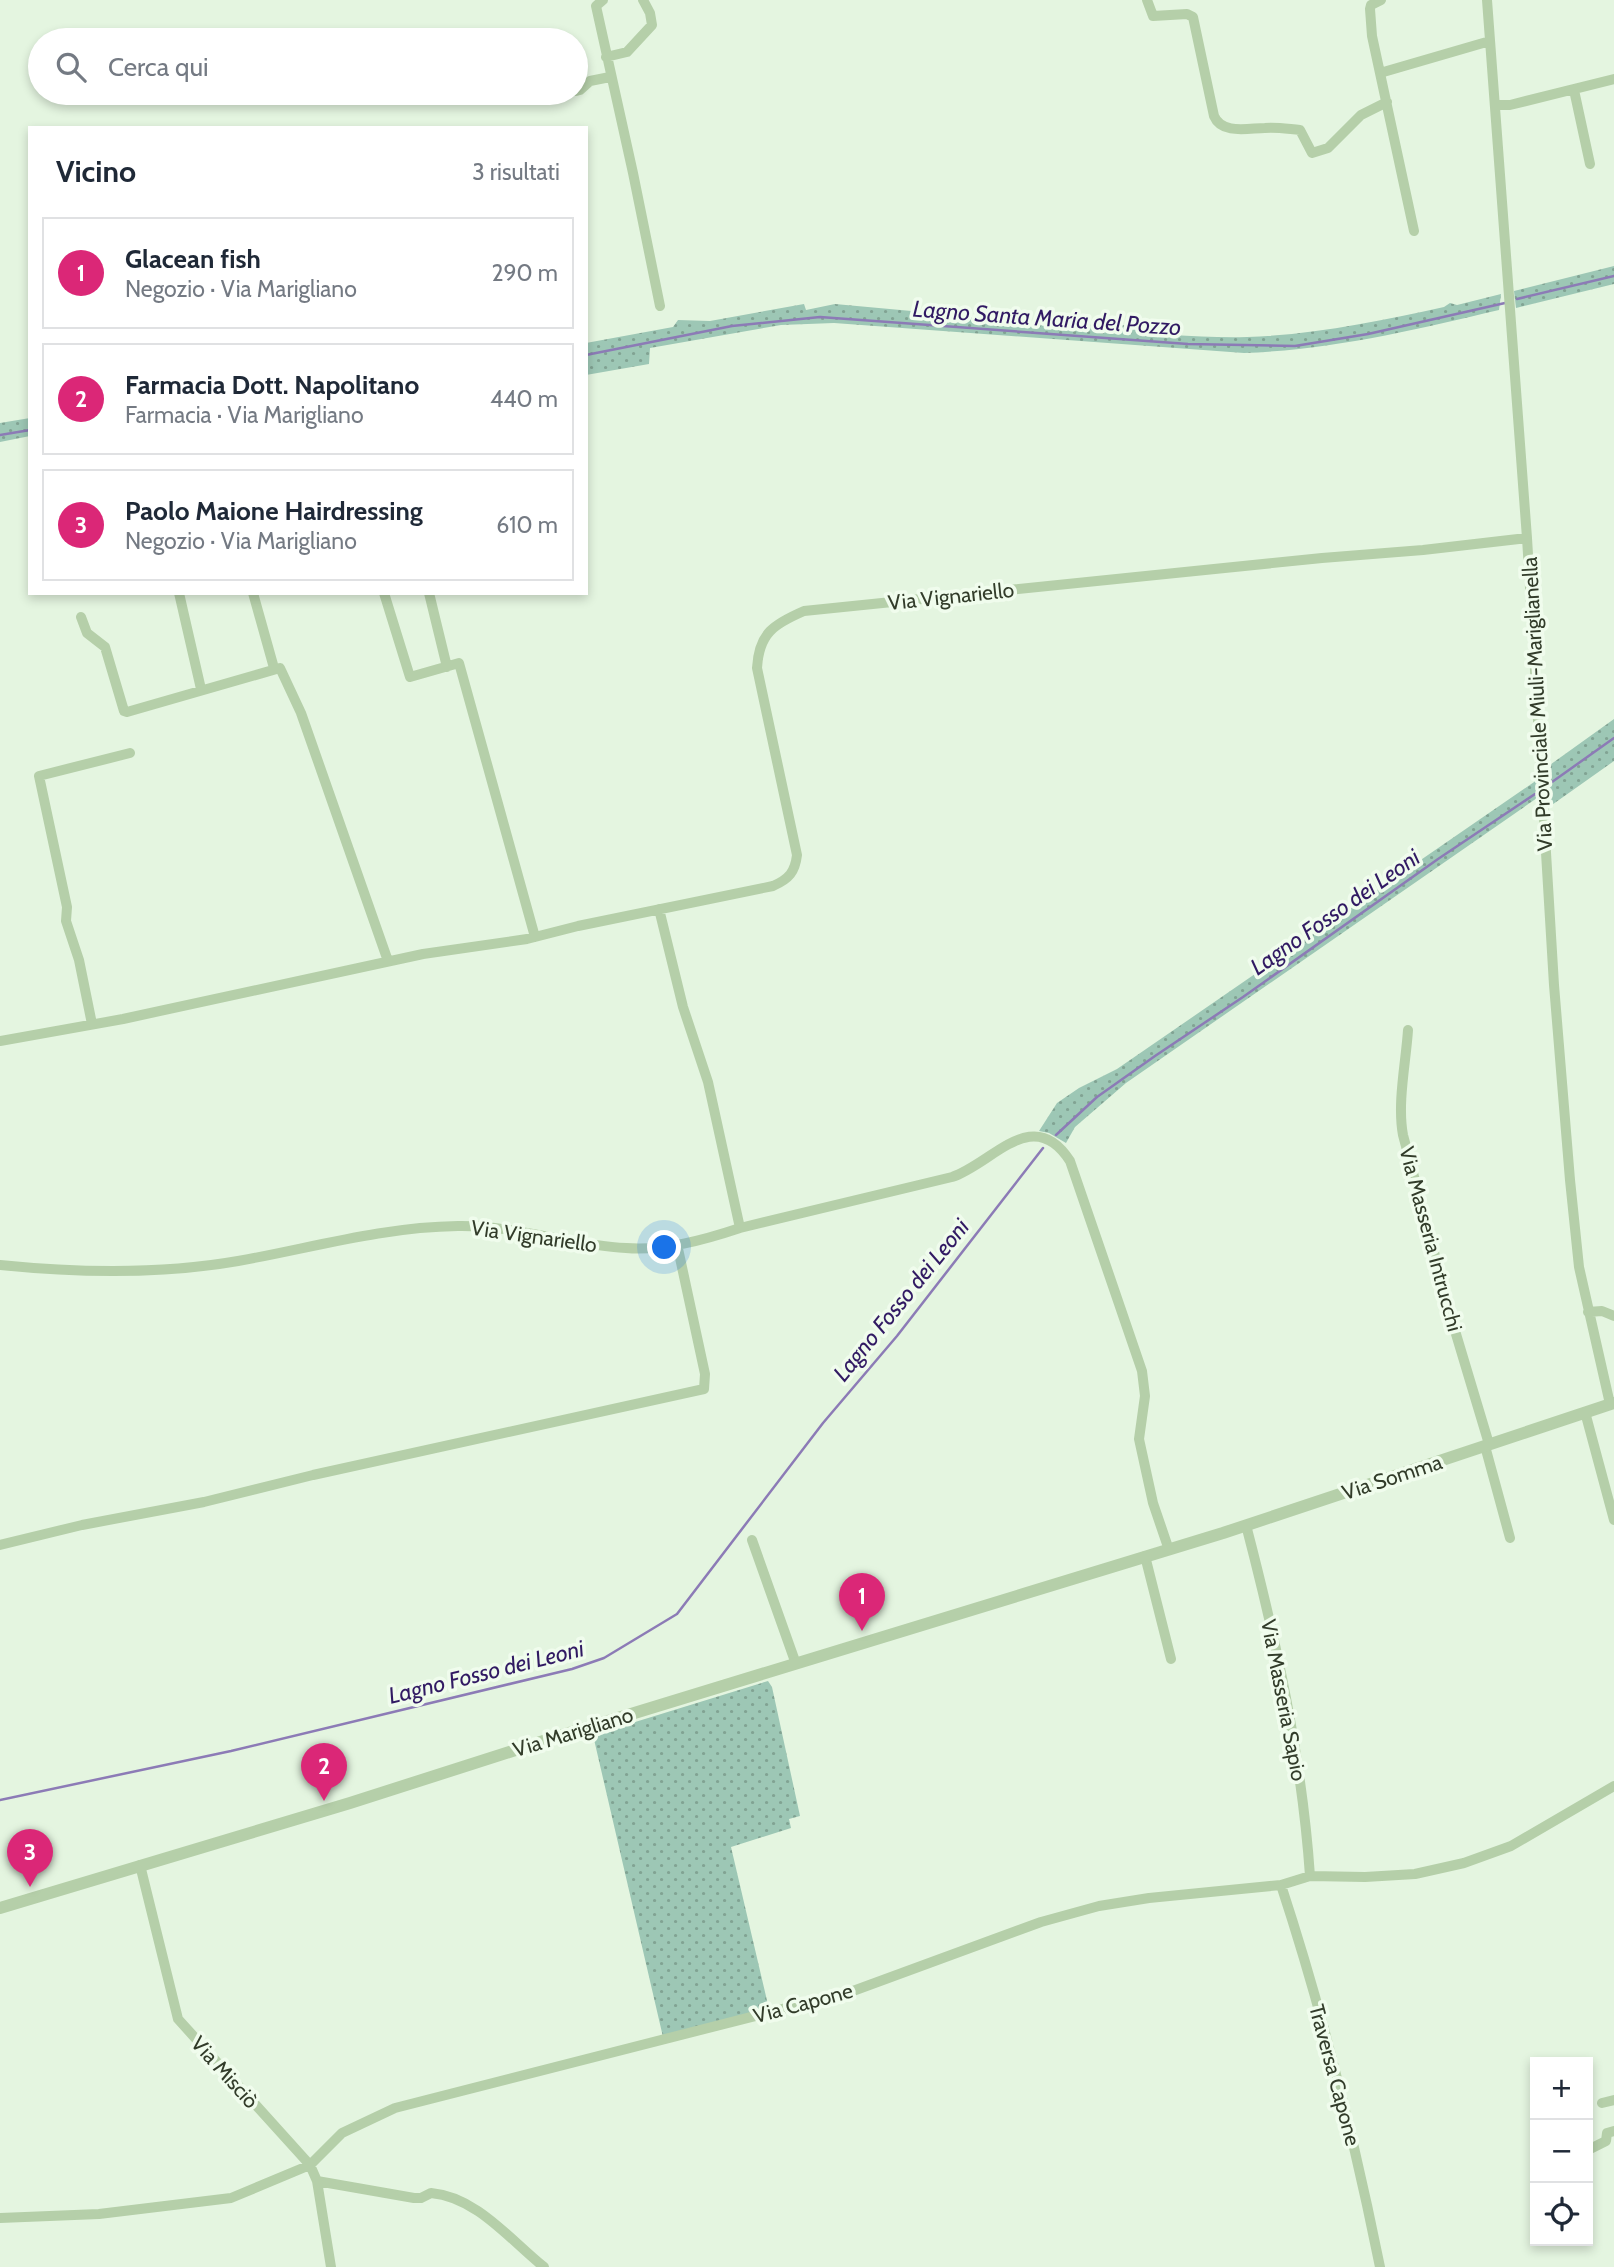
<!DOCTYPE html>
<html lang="it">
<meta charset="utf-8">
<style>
body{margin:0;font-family:Cabin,sans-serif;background:#f2f2f3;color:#1f2937}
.controls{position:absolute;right:21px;bottom:21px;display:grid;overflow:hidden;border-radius:0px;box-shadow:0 4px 10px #0003}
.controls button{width:63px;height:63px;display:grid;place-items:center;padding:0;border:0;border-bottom:2px solid #e0e1e3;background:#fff;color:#1f2937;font:35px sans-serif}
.you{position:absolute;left:665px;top:1248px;width:24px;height:24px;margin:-18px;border:5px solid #fff;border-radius:50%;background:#1a73e8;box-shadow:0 0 0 10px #1a73e833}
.badge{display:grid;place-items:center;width:46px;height:46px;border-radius:50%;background:#db2777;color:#fff;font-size:23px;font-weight:700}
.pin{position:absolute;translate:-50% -58px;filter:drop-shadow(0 2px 4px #0008)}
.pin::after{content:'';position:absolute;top:37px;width:24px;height:21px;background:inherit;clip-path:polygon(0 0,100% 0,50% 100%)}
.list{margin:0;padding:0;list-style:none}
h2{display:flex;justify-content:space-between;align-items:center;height:91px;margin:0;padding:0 28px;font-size:30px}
h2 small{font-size:23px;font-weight:400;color:#747a83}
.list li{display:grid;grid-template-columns:46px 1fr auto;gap:21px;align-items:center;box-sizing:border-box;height:112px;margin:0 14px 14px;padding:0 14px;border:2px solid #e0e1e3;border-radius:0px}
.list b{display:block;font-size:26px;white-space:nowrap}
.list p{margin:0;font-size:23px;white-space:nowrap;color:#747a83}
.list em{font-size:23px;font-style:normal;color:#747a83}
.icon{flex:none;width:38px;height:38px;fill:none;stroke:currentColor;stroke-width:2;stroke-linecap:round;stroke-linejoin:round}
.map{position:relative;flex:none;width:1614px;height:2267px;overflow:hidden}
.search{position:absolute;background:#fff;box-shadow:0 4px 10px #0003;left:28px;top:28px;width:560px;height:77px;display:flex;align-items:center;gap:18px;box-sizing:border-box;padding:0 24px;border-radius:38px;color:#747a83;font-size:26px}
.panel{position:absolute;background:#fff;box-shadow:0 4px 10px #0003;left:28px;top:126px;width:560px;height:469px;border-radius:0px}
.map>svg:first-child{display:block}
</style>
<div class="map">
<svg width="1614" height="2267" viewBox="0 0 1614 2267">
<defs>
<pattern id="grass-dots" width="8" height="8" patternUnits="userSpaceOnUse" patternTransform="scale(1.75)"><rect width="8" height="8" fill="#9dc7b5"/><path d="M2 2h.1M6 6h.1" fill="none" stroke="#81a393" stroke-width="1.8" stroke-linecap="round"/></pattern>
</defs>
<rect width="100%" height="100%" fill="#e4f5e0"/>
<path fill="url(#grass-dots)" d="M1614 266V284L1516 308 1514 291Z
M1501 294 1499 310C1415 330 1331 350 1244 353L834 323 781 325 650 348 649 364 586 375V343L673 327 678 320 710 321 804 304 806 310 835 304 1052 324 1169 326 1171 335C1196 336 1222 338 1247 337 1314 335 1379 321 1444 307L1450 303 1457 305Z
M30 418V436L0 442V423Z
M1614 719V761L1549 807 1547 767Z
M1537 780V798L1126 1083 1075 1127 1066 1143 1049 1133 1039 1131 1057 1103 1079 1088 1117 1069Z
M768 1681 772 1687 800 1816 789 1819 791 1828 731 1847 769 2009 663 2037 593 1735Z"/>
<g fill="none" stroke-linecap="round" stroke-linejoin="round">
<path stroke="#8c7bb6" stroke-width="2.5" d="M1517 299 1614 276
M586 355 732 326 820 317 1188 344 1295 346 1368 334 1505 303
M0 435 30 430
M1552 782 1614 738
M1056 1135 1097 1097 1155 1056 1243 997 1438 859 1535 794
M0 1800 231 1751 572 1669 604 1658 677 1614 823 1423 897 1336 1043 1148"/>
<path stroke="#b5cfa9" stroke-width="10" d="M603 0 596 6 633 173 660 306
M1147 0 1153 16 1187 14 1193 17 1214 116C1222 135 1249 128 1265 128 1277 127 1288 129 1300 130L1312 153 1328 148 1361 115 1387 102
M1381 0 1371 5 1370 9 1372 36 1414 231
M1487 0 1527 538 1554 985 1570 1180 1579 1267 1610 1404
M606 57 627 52 652 25 650 13 643 0
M1380 73 1490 41
M1574 90 1590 164
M576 91 580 90 590 81 610 77
M562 93H566
M1495 105H1510L1614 79
M179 593 201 689
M253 593 274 668
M384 593 410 677 459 663 535 937
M429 593 447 667
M81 617 87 633 105 647 124 711 127 712 280 668 301 713 388 961
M92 1024 79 960 66 921 67 907 39 776 130 753
M1408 1030C1406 1062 1397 1103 1403 1135L1453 1324 1489 1444
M0 1041 123 1019 423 954 527 939 578 926 773 886C789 879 795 872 797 855L757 668C759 633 774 624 804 611L1322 558 1423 550 1527 538
M740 1228 952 1177C992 1164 1033 1103 1070 1161L1142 1371 1145 1396 1139 1439 1153 1503 1169 1550
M0 1265C79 1273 159 1275 238 1261 311 1248 382 1227 458 1226 514 1225 569 1245 626 1248 664 1251 704 1240 740 1228L708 1082 683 1007 659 909
M1588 1312 1602 1311 1614 1316
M1585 1412 1614 1520
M1485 1446 1510 1538
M1246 1525C1276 1640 1302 1758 1310 1876
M752 1540 796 1664
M0 1545 82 1525 204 1502 313 1475 704 1389 705 1374 677 1244
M1145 1556 1171 1659
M140 1865 178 2019 310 2165 317 2181 331 2267
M1281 1885C1322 2010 1354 2138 1380 2267
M1602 2103 1614 2100
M1588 2150 1606 2141 1607 2133 1614 2131
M317 2181 414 2198H421L431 2193C477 2197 510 2240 544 2267
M0 2218 99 2214 231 2198 310 2165 342 2133 395 2108 853 1991 1041 1922 1099 1906 1149 1898 1281 1885 1310 1876 1365 1877 1415 1874 1464 1863 1511 1846 1614 1786"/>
<path stroke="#b5cfa9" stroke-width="12" d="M0 1908 350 1803 556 1737 1223 1533 1614 1403"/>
</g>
<g text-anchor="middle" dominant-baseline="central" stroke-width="7" stroke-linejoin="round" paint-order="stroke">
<g font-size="21" fill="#323c2a" stroke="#f0fced">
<text transform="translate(951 596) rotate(-6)">Via Vignariello</text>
<text transform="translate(1537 704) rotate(-93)">Via Provinciale Miuli-Mariglianella</text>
<text transform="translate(534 1236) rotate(8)">Via Vignariello</text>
<text transform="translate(1431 1239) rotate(75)">Via Masseria Intrucchi</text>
<text transform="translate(1392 1477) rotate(-18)">Via Somma</text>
<text transform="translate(1284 1700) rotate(79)">Via Masseria Sapio</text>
<text transform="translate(573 1732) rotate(-17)">Via Marigliano</text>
<text transform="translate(803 2003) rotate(-15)">Via Capone</text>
<text transform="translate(225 2072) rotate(48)">Via Misciò</text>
<text transform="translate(1335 2075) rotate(75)">Traversa Capone</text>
</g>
<g font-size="23" font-style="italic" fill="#311a63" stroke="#f0fced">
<text transform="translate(1047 318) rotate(4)">Lagno Santa Maria del Pozzo</text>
<text transform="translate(1335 912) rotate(-35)">Lagno Fosso dei Leoni</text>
<text transform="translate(901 1300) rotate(-51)">Lagno Fosso dei Leoni</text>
<text transform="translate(486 1672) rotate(-14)">Lagno Fosso dei Leoni</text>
</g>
</g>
</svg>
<div class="controls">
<button>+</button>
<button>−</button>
<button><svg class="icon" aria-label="locate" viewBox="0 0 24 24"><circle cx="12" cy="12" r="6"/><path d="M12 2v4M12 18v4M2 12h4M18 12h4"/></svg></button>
</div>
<div class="you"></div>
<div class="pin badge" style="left:862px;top:1631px">1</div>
<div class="pin badge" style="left:324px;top:1801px">2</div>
<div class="pin badge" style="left:30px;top:1887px">3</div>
<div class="search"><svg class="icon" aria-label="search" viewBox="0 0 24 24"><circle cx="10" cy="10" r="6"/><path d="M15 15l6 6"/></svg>Cerca qui</div>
<section class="panel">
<h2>Vicino<small>3 risultati</small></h2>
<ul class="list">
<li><span class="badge">1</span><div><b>Glacean fish</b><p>Negozio · Via Marigliano</p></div><em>290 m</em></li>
<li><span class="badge">2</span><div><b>Farmacia Dott. Napolitano</b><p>Farmacia · Via Marigliano</p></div><em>440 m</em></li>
<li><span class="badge">3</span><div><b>Paolo Maione Hairdressing</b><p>Negozio · Via Marigliano</p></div><em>610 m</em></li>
</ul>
</section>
</div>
